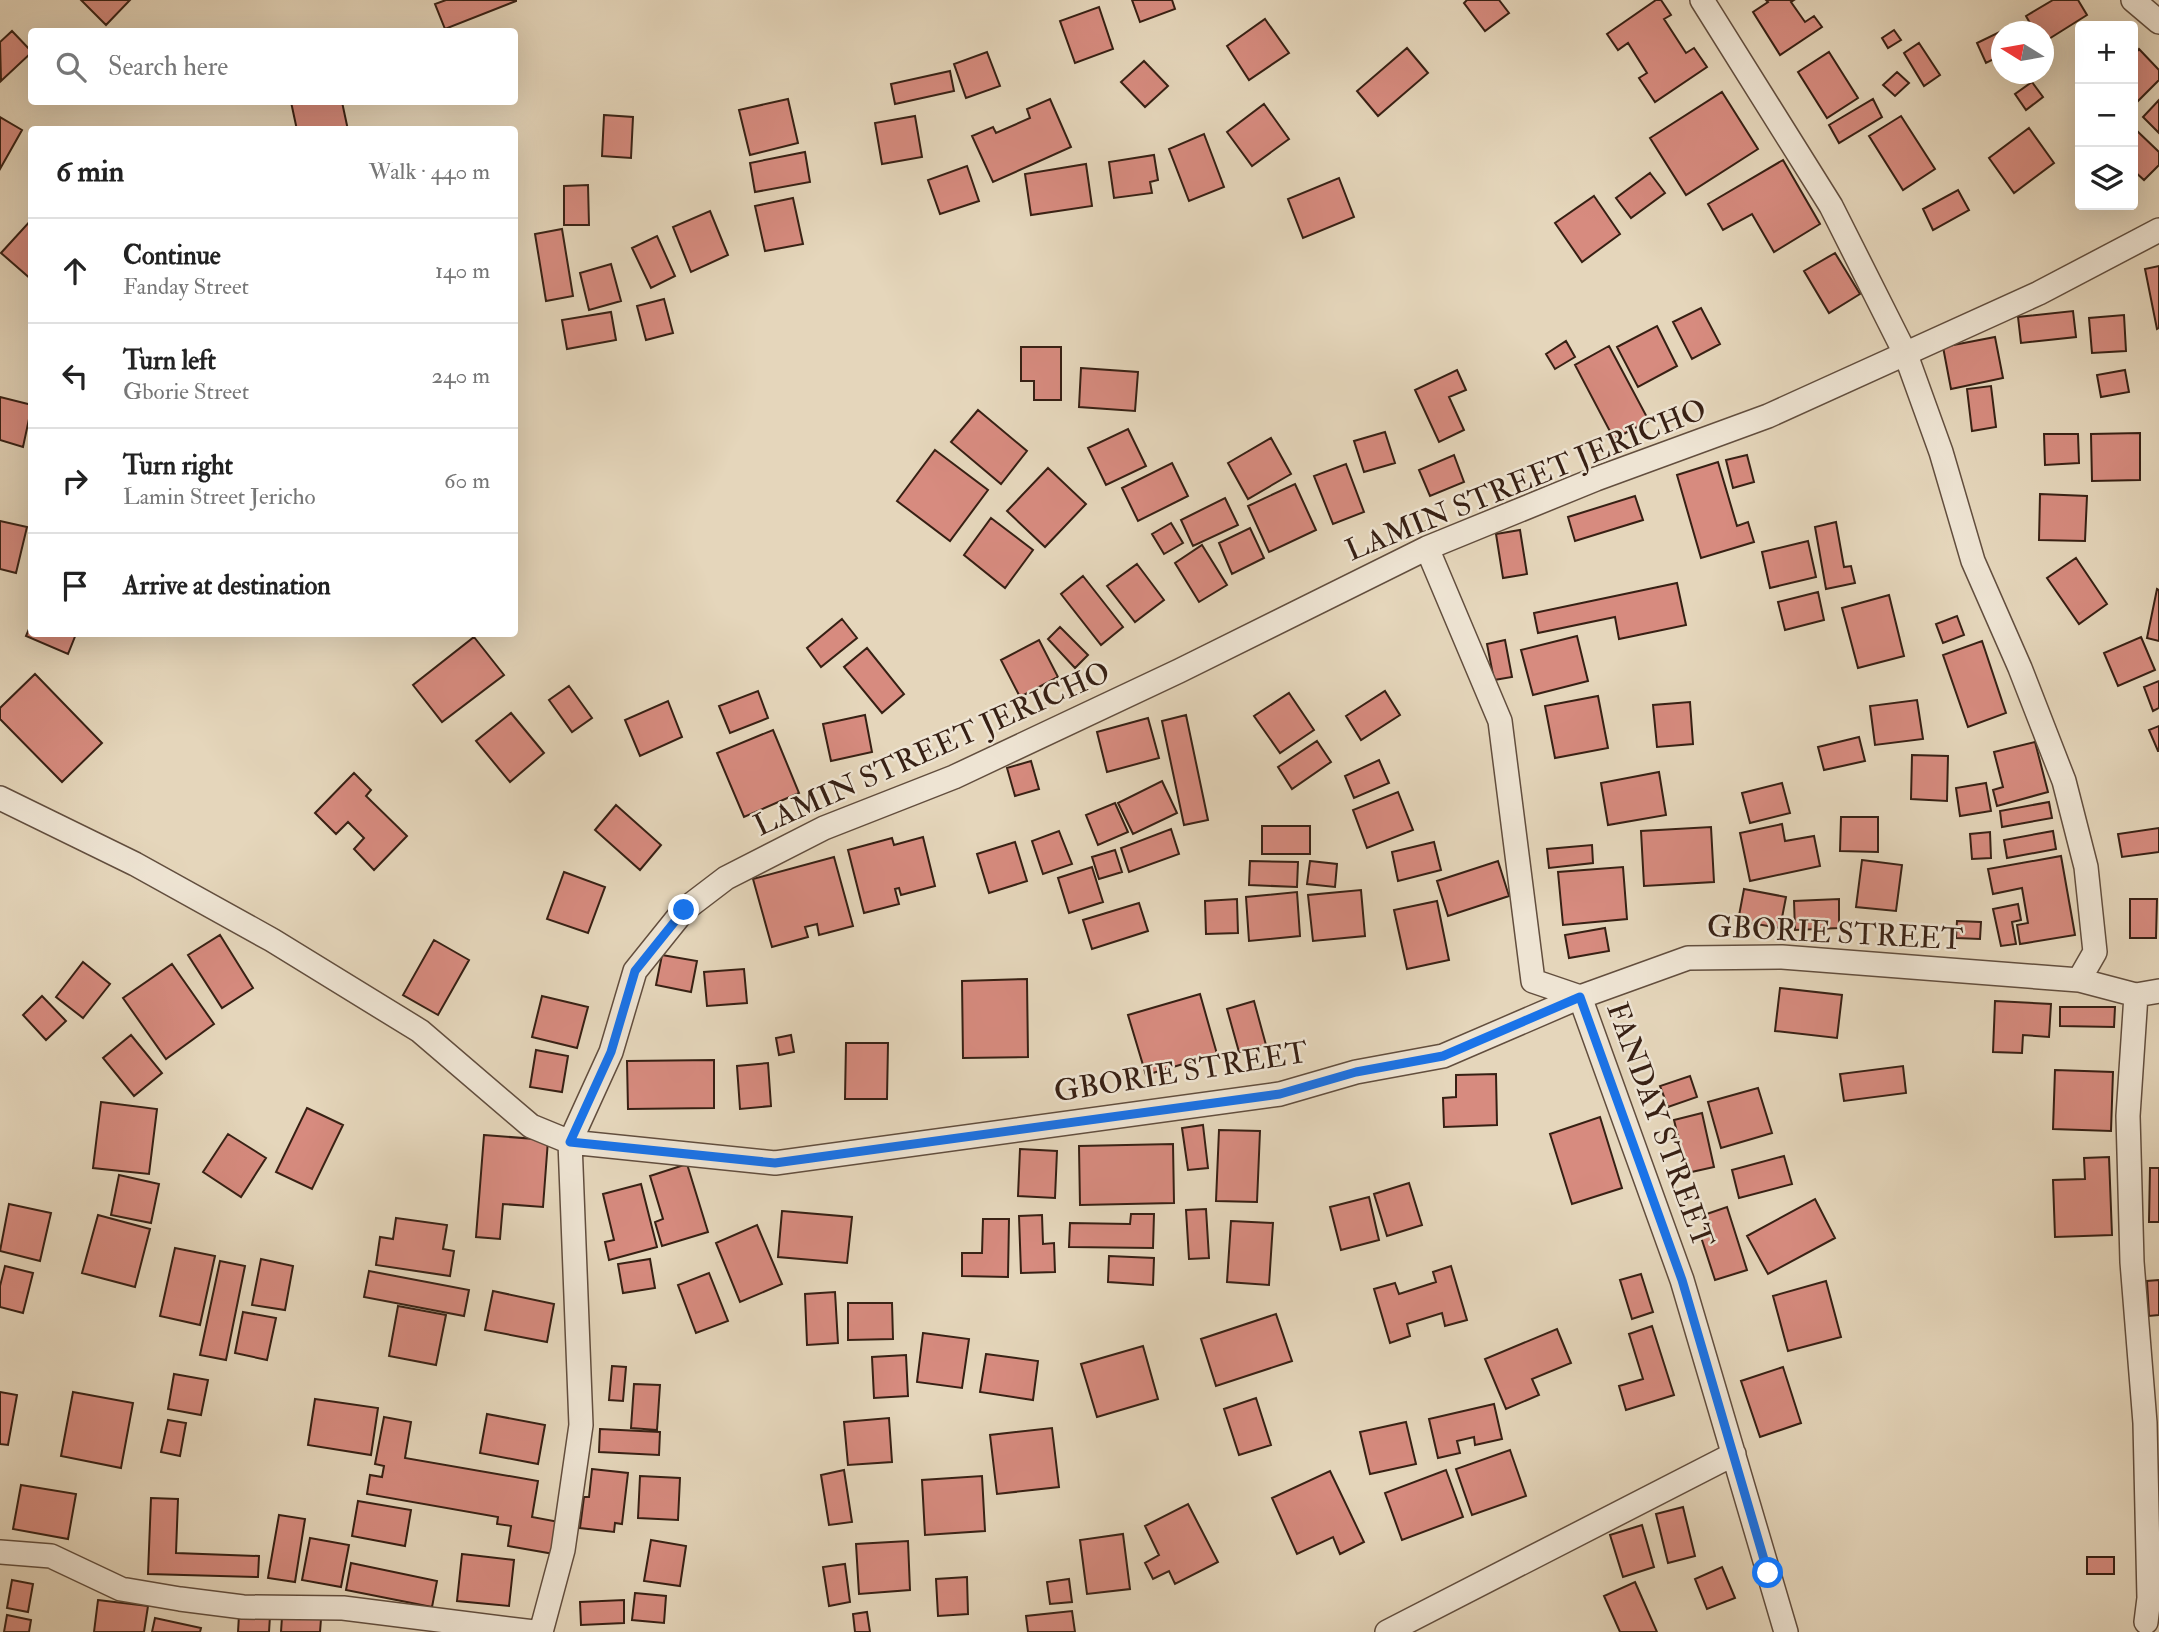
<!DOCTYPE html>
<meta charset="utf-8">
<style>
body{margin:0;font-family:"IM FELL Double Pica",serif;background:#f6f6f6;color:#222}
.controls{position:absolute;right:21px;top:21px;display:grid;overflow:hidden;border-radius:7px;box-shadow:0 7px 28px #0002}
.controls button{width:63px;height:63px;display:grid;place-items:center;padding:0;border:0;border-bottom:2px solid #e0e0e0;background:#fff;color:#222;font:35px sans-serif}
.compass{position:absolute;left:1991px;top:21px;width:63px;height:63px;border-radius:50%;background:#fff;box-shadow:0 7px 28px #0002;rotate:281deg}
.stop{position:absolute;width:21px;height:21px;margin:-16px;border:5px solid #1a73e8;border-radius:50%;background:#fff}
.stop.end{background:#1a73e8;border-color:#fff;box-shadow:0 2px 7px #0008}
.list{margin:0;padding:0;list-style:none}
h2{display:flex;justify-content:space-between;align-items:center;height:91px;margin:0;padding:0 28px;font-size:30px}
h2 small{font-size:23px;font-weight:400;color:#767676}
.list li{display:grid;grid-template-columns:46px 1fr auto;gap:21px;align-items:center;box-sizing:border-box;height:105px;padding:0 28px;border-top:2px solid #e0e0e0}
.list b{display:block;font-size:26px;white-space:nowrap}
.list p{margin:0;font-size:23px;white-space:nowrap;color:#767676}
.list em{font-size:23px;font-style:normal;color:#767676}
.icon{flex:none;width:38px;height:38px;fill:none;stroke:currentColor;stroke-width:2;stroke-linecap:round;stroke-linejoin:round}
.map{position:relative;flex:none;width:2159px;height:1632px;overflow:hidden}
.search{position:absolute;background:#fff;box-shadow:0 7px 28px #0002;left:28px;top:28px;width:490px;height:77px;display:flex;align-items:center;gap:18px;box-sizing:border-box;padding:0 24px;border-radius:7px;color:#767676;font-size:26px}
.panel{position:absolute;background:#fff;box-shadow:0 7px 28px #0002;left:28px;top:126px;width:490px;height:511px;border-radius:7px}
.map>svg:first-child{display:block}
</style>
<div class="map">
<svg width="2159" height="1632" viewBox="0 0 2159 1632">
<rect width="100%" height="100%" fill="#e5d6bb"/>
<filter id="stains"><feTurbulence type="fractalNoise" baseFrequency=".00286" numOctaves="4"/><feColorMatrix values="0 0 0 0 .2 0 0 0 0 .09 0 0 0 0 .02 0 0 0 .5 -.17"/></filter>
<radialGradient id="worn" r=".72"><stop offset=".6" stop-color="#630" stop-opacity="0"/><stop offset="1" stop-color="#630" stop-opacity=".3"/></radialGradient>
<path fill="#d78b7f" stroke="#372014" stroke-width="2" d="M81 0H130L106 25Z
M446 0H516V1L445 29 435 4Z
M1132 0H1172L1175 9 1140 22Z
M1467 0H1499L1509 13 1485 31 1464 3Z
M1656 0H1661L1671 15 1664 19 1686 53 1694 48 1707 67 1655 102 1639 78 1647 73 1628 43 1618 50 1607 34Z
M1766 0H1794L1791 2 1805 22 1814 16 1822 27 1780 55 1753 12 1768 2Z
M2053 0H2078L2087 15 2044 42V32H2035L2026 16Z
M1099 7 1113 49 1075 63 1060 21Z
M1265 19 1289 53 1249 80 1227 46Z
M2016 24 2020 32H2002V55L1986 63 1977 43Z
M1894 30 1901 40 1888 48 1882 38Z
M12 31 32 52 1 81 0 42Z
M1919 43 1940 75 1924 86 1904 53Z
M1407 48 1428 73 1378 116 1357 91Z
M2139 49 2159 70V80L2133 106V56Z
M987 52 1000 86 966 98 954 64Z
M1829 52 1858 98 1827 118 1798 72Z
M1144 61 1168 86 1145 107 1121 82Z
M950 71 954 91 895 104 891 84Z
M1897 72 1909 83 1895 96 1883 85Z
M2032 82 2043 97 2026 110 2015 94Z
M1722 92 1758 149 1686 195 1650 138Z
M788 99 798 143 750 155 739 110Z
M1050 99 1071 147 993 182 972 136 993 127 996 133 1030 118 1027 109Z
M1873 99 1882 117 1839 143 1829 125Z
M2159 100V133L2143 117Z
M291 102H342L348 130H297Z
M1264 104 1289 139 1252 166 1227 132Z
M604 115 633 117 631 158 602 156Z
M915 116 922 157 882 164 875 123Z
M1901 116 1935 169 1903 190 1869 136Z
M0 117 22 130 0 169Z
M2029 128 2054 163 2014 193 1989 158Z
M2135 129 2159 152V165L2144 180 2133 170Z
M1204 134 1224 187 1189 201 1169 149Z
M805 152 810 182 755 192 750 163Z
M1154 155 1158 180 1150 182 1152 193 1114 198 1109 162Z
M1783 160 1820 224 1774 252 1752 214 1723 230 1708 204Z
M1086 164 1092 206 1031 215 1025 174Z
M967 166 979 201 940 214 928 180Z
M1650 173 1665 193 1631 218 1616 198Z
M1339 178 1354 217 1303 238 1288 199Z
M588 185 589 225H564V186Z
M1958 190 1969 210 1933 230 1923 209Z
M1594 196 1620 234 1582 262 1555 223Z
M793 198 803 244 765 251 755 206Z
M710 211 728 255 691 272 673 227Z
M32 219V280L1 253Z
M562 229 573 296 546 301 535 234Z
M657 236 675 276 651 288 632 248Z
M1835 253 1860 294 1829 313 1804 271Z
M611 264 621 301 589 310 580 273Z
M2159 266V328L2157 329 2145 269Z
M664 299 673 333 646 340 637 306Z
M1701 308 1720 344 1692 359 1673 322Z
M2073 311 2076 337 2021 343 2018 317Z
M611 312 616 340 567 349 562 320Z
M2124 315 2126 351 2092 353 2089 318Z
M1657 326 1677 366 1638 387 1617 347Z
M1995 337 2003 378 1951 389 1943 347Z
M1566 341 1575 357 1555 369 1546 354Z
M1609 346 1649 421 1614 439 1575 365Z
M1021 347H1061V400H1034V381H1021Z
M1081 368 1138 372 1135 411 1079 407Z
M1457 370 1466 390 1449 397 1464 430 1439 442 1415 390Z
M2125 370 2129 392 2101 397 2097 375Z
M1991 386 1996 427 1972 431 1967 389Z
M0 397 32 405 23 447 0 440Z
M978 410 1027 451 1001 484 951 442Z
M1128 429 1146 466 1106 485 1088 448Z
M1385 432 1395 463 1364 472 1354 441Z
M2140 433V480L2092 481 2091 434Z
M2044 434H2078L2079 463 2045 465Z
M1271 438 1291 474 1248 499 1228 463Z
M935 450 988 490 950 541 897 501Z
M1454 455 1464 482 1430 496 1419 470Z
M1747 455 1754 482 1733 488 1726 460Z
M1718 462 1737 526 1748 522 1754 542 1701 558 1677 475Z
M1172 463 1188 496 1138 521 1122 488Z
M1346 464 1364 512 1333 524 1314 476Z
M1048 468 1086 504 1045 547 1007 511Z
M1295 484 1316 530 1269 552 1248 506Z
M2040 494 2087 496 2085 541 2039 540Z
M1635 496 1643 520 1575 541 1568 517Z
M1225 498 1238 525 1193 546 1181 520Z
M991 518 1033 550 1005 588 964 555Z
M0 521 27 527 16 573 0 569Z
M1836 522 1844 567 1851 566 1855 583 1826 589 1815 527Z
M1171 523 1183 543 1164 554 1152 534Z
M1250 528 1264 558 1232 574 1219 543Z
M1520 530 1527 574 1503 578 1496 534Z
M1808 541 1816 577 1770 588 1762 552Z
M1202 545 1227 585 1199 602 1175 563Z
M2076 558 2107 604 2079 624 2047 578Z
M1137 564 1164 600 1135 622 1107 586Z
M1083 576 1123 627 1101 645 1061 594Z
M1677 583 1686 625 1619 639 1615 617 1538 633 1534 613Z
M2157 589 2159 590V641L2147 638Z
M1818 592 1824 620 1785 630 1778 602Z
M1889 595 1904 656 1858 668 1842 608Z
M1957 616 1964 635 1943 643 1936 624Z
M842 619 857 638 821 667 807 648Z
M32 622V634H76L68 654 26 636Z
M1060 627 1088 655 1075 668 1048 639Z
M1577 636 1588 681 1533 695 1521 650Z
M474 637 504 675 442 722 413 685Z
M2141 637 2155 670 2118 686 2104 653Z
M1039 640 1058 677 1020 697 1001 660Z
M1505 640 1512 677 1494 680 1487 644Z
M1982 641 2006 713 1968 727 1943 655Z
M867 648 904 694 882 713 844 667Z
M35 674 102 743 62 782 0 719V708Z
M2159 681V708L2153 711 2144 687Z
M569 686 592 718 572 732 549 700Z
M758 691 768 718 730 733 719 706Z
M1385 691 1400 715 1361 740 1346 716Z
M1289 693 1314 730 1280 753 1254 716Z
M1598 696 1608 748 1555 758 1545 706Z
M1917 700 1923 739 1875 745 1870 706Z
M668 701 682 737 640 756 625 720Z
M1690 702 1693 744 1657 747 1653 705Z
M511 713 544 753 510 782 476 741Z
M865 715 872 752 831 761 823 724Z
M1186 715 1208 820 1184 825 1162 721Z
M1148 718 1159 758 1107 772 1097 732Z
M2159 726V751H2158L2149 730Z
M773 730 799 793 744 817 717 753Z
M1859 737 1865 761 1824 770 1818 747Z
M1317 741 1331 762 1292 789 1278 767Z
M2035 742 2048 792 1997 806 1993 790 2003 787 1994 752Z
M1912 755 1948 756 1947 801 1911 799Z
M1379 760 1389 783 1354 798 1345 776Z
M1031 761 1039 789 1015 796 1007 768Z
M1659 772 1666 815 1608 825 1601 783Z
M354 773 371 790 366 796 407 836 374 870 354 849 364 838 348 822 336 834 315 813Z
M1162 781 1177 813 1133 834 1118 803Z
M1782 783 1790 813 1750 823 1742 793Z
M1986 783 1991 811 1960 816 1956 788Z
M1398 792 1413 830 1367 848 1353 810Z
M2049 802 2052 818 2002 827 2000 811Z
M1115 803 1128 832 1098 845 1086 815Z
M616 805 661 845 640 870 595 830Z
M1841 817H1878V852L1840 851Z
M1782 824 1785 841 1814 836 1820 866 1750 881 1740 833Z
M1262 826H1310V854H1262Z
M1711 827 1714 882 1644 886 1641 831Z
M2159 828V852L2122 857 2118 834Z
M1171 829 1179 854 1129 872 1121 848Z
M1059 831 1072 864 1043 874 1032 841Z
M2053 831 2056 849 2007 858 2004 840Z
M1990 832 1991 858 1972 859 1970 834Z
M923 837 935 886 901 895 899 888 895 889 899 904 864 913 848 850 892 838 894 845Z
M1015 842 1027 881 989 893 977 854Z
M1434 842 1441 870 1398 881 1392 852Z
M1592 845 1593 863 1549 868 1547 849Z
M1115 850 1122 872 1099 879 1092 857Z
M2061 856 2075 935 2020 944 2017 925 2028 923 2022 888 1993 894 1988 869Z
M834 857 853 926 819 935 817 924 805 927 808 937 772 947 753 879Z
M1862 860 1902 865 1896 911 1856 907Z
M1250 861 1298 862 1297 887 1249 885Z
M1310 861 1337 864 1335 887 1307 884Z
M1498 861 1509 896 1448 916 1437 881Z
M1092 867 1103 902 1069 913 1058 878Z
M1623 867 1627 919 1563 925 1558 872Z
M564 872 605 887 588 933 547 919Z
M1744 889 1786 897 1780 928 1738 921Z
M1361 890 1365 936 1313 941 1308 895Z
M1297 892 1300 936 1249 941 1246 897Z
M1237 899 1238 933 1206 934 1205 901Z
M1839 899V928L1795 930 1794 901Z
M2130 899H2157L2156 938H2130Z
M1437 901 1449 960 1407 969 1394 910Z
M1139 903 1148 931 1092 949 1083 920Z
M2018 904 2021 920 2012 922 2016 944 2001 946 1993 909Z
M1957 921 1981 922 1980 939 1956 938Z
M1605 928 1609 951 1569 958 1565 935Z
M220 935 253 988 222 1008 188 955Z
M434 940 469 960 438 1015 403 995Z
M662 955 697 961 691 992 656 985Z
M83 962 110 984 83 1018 56 997Z
M172 964 214 1024 166 1059 123 998Z
M744 969 747 1003 707 1006 704 972Z
M1027 979 1028 1057 963 1058 962 981Z
M1780 988 1842 995 1837 1038 1775 1031Z
M1200 994 1217 1054 1146 1075 1128 1015Z
M42 996 66 1021 46 1040 23 1015Z
M542 996 588 1007 577 1048 532 1037Z
M1254 1001 1266 1045 1239 1052 1227 1009Z
M1995 1001 2051 1004 2049 1037 2023 1035 2022 1053 1993 1052Z
M2060 1007H2115L2114 1027 2060 1026Z
M131 1035 162 1073 134 1096 103 1058Z
M791 1035 794 1052 779 1055 776 1038Z
M846 1043H888L887 1099H845Z
M536 1050 568 1056 562 1092 530 1087Z
M714 1060V1108L628 1109 627 1061Z
M768 1063 771 1106 740 1109 737 1066Z
M1903 1066 1906 1093 1844 1101 1840 1074Z
M2055 1070 2113 1072 2111 1131 2053 1129Z
M1496 1074 1497 1125 1444 1127 1443 1098 1456 1097V1075Z
M1690 1076 1697 1097 1668 1107 1660 1086Z
M1758 1088 1772 1133 1721 1148 1708 1102Z
M101 1102 157 1109 149 1174 93 1168Z
M307 1108 343 1125 312 1189 276 1172Z
M1702 1113 1714 1167 1687 1173 1674 1120Z
M1600 1117 1622 1188 1572 1204 1550 1134Z
M1203 1125 1208 1168 1188 1170 1182 1128Z
M1219 1130 1260 1131 1257 1202 1216 1201Z
M228 1134 266 1158 241 1197 203 1172Z
M484 1135 548 1140 543 1207 503 1204 500 1239 476 1237Z
M1173 1144 1174 1203 1080 1205 1079 1146Z
M1020 1149 1057 1151 1055 1198 1018 1196Z
M1784 1156 1792 1184 1739 1198 1732 1170Z
M2109 1157 2112 1235 2055 1237 2053 1180 2085 1179 2084 1158Z
M687 1164 708 1232 662 1246 655 1222 663 1219 650 1176Z
M2150 1168H2159V1222H2149Z
M119 1175 159 1184 151 1223 111 1215Z
M1409 1183 1422 1225 1387 1236 1374 1194Z
M641 1184 657 1247 609 1260 605 1242 614 1240 603 1194Z
M1369 1197 1379 1240 1341 1250 1330 1207Z
M1815 1199 1835 1238 1768 1274 1747 1236Z
M9 1204 51 1213 40 1261 0 1251Z
M1727 1207 1747 1270 1715 1280 1700 1234 1706 1232 1701 1216Z
M1206 1209 1209 1258 1189 1259 1186 1210Z
M782 1211 852 1217 847 1263 778 1257Z
M1131 1214H1154L1153 1248 1069 1247 1070 1223 1130 1224Z
M98 1215 150 1229 135 1287 82 1273Z
M1042 1215 1043 1244 1054 1243 1055 1272 1021 1273 1019 1216Z
M396 1218 447 1225 443 1249 454 1251 450 1276 376 1265 380 1237 393 1239Z
M983 1219H1009L1008 1277 962 1276V1253H982Z
M1231 1221 1273 1223 1269 1285 1227 1282Z
M757 1225 782 1284 740 1302 716 1243Z
M175 1248 215 1256 200 1325 160 1316Z
M1109 1256 1154 1258 1153 1285 1108 1282Z
M261 1259 293 1266 285 1310 252 1305Z
M650 1259 655 1288 623 1293 618 1264Z
M220 1261 245 1266 226 1360 200 1355Z
M5 1266 33 1273 23 1313 0 1307V1286Z
M1451 1266 1467 1320 1445 1326 1442 1313 1407 1324 1410 1336 1390 1343 1374 1289 1395 1283 1399 1294 1436 1282 1433 1272Z
M369 1271 469 1290 464 1316 364 1297Z
M709 1273 728 1321 696 1333 678 1285Z
M1641 1274 1653 1312 1632 1319 1620 1280Z
M2159 1280V1315L2149 1316 2147 1281Z
M1826 1281 1841 1337 1788 1351 1773 1296Z
M493 1291 554 1304 547 1342 485 1330Z
M835 1292 838 1343 807 1345 805 1294Z
M848 1303H892L893 1339 848 1340Z
M398 1306 446 1315 436 1365 389 1356Z
M243 1312 276 1318 267 1360 235 1353Z
M1276 1314 1292 1361 1216 1386 1201 1339Z
M1652 1326 1674 1395 1626 1410 1619 1386 1643 1379 1629 1334Z
M1557 1329 1571 1363 1532 1379 1539 1395 1506 1409 1485 1359Z
M923 1333 969 1339 962 1388 917 1382Z
M1143 1346 1158 1399 1097 1417 1081 1364Z
M986 1354 1038 1361 1033 1400 980 1392Z
M906 1355 908 1396 874 1398 872 1357Z
M612 1366 626 1367 623 1401 609 1400Z
M1783 1367 1801 1423 1760 1437 1741 1381Z
M174 1374 208 1380 201 1415 168 1409Z
M634 1384 660 1385 657 1430 631 1428Z
M0 1392 17 1395 8 1445 0 1444Z
M73 1392 133 1403 121 1468 61 1456Z
M1256 1398 1271 1445 1239 1455 1224 1409Z
M315 1399 378 1408 371 1455 308 1445Z
M1494 1404 1502 1439 1475 1445 1474 1437 1457 1441 1460 1453 1438 1458 1429 1419Z
M487 1414 545 1425 538 1464 480 1453Z
M384 1417 411 1422 405 1458 538 1481 532 1517 559 1522 554 1554 508 1546 511 1526 497 1524 498 1517 367 1494 370 1475 382 1477 384 1466 375 1464Z
M889 1418 892 1462 848 1465 844 1422Z
M168 1420 186 1423 180 1456 161 1452Z
M1406 1422 1416 1464 1370 1474 1360 1432Z
M1052 1428 1059 1487 997 1494 990 1435Z
M600 1429 660 1432 659 1455 599 1452Z
M1510 1450 1526 1496 1472 1515 1456 1469Z
M592 1469 628 1473 622 1524 615 1523 614 1532 580 1528 584 1497H589Z
M844 1470 852 1522 829 1525 821 1475Z
M1446 1470 1463 1517 1402 1540 1385 1493Z
M1330 1471 1364 1542 1340 1554 1333 1537 1297 1554 1272 1498Z
M640 1476 680 1478 678 1520 638 1518Z
M982 1476 985 1531 925 1535 922 1480Z
M21 1485 76 1494 68 1539 13 1529Z
M151 1498 178 1499 176 1553 259 1556 258 1577 148 1574Z
M358 1501 411 1510 405 1546 352 1536Z
M1188 1504 1218 1562 1175 1584 1169 1571 1153 1579 1145 1563 1159 1555 1145 1526Z
M1683 1507 1695 1556 1668 1563 1656 1514Z
M279 1515 305 1519 295 1582 268 1578Z
M1642 1525 1654 1567 1623 1577 1610 1535Z
M1123 1534 1130 1589 1087 1594 1080 1540Z
M310 1538 349 1545 341 1587 302 1580Z
M651 1540 686 1546 680 1586 644 1581Z
M908 1541 910 1590 859 1594 856 1544Z
M462 1554 514 1560 509 1606 457 1601Z
M2087 1557H2114V1574H2087Z
M351 1563 437 1581 432 1607 346 1590Z
M845 1564 850 1602 829 1606 823 1567Z
M1722 1567 1735 1598 1707 1609 1695 1579Z
M967 1577 968 1614 938 1616 936 1579Z
M1069 1579 1072 1602 1050 1604 1047 1582Z
M12 1580 33 1584 28 1612 7 1608Z
M1635 1582 1657 1632H1620L1604 1596Z
M635 1593 666 1596 664 1623 632 1620Z
M98 1600 148 1606 144 1632H94Z
M624 1600V1623L581 1625 580 1602Z
M1072 1611 1075 1632H1028L1026 1616Z
M867 1612 870 1632H855L853 1614Z
M7 1615 31 1620 29 1632H4Z
M239 1615 270 1616 269 1632H238Z
M282 1617 321 1619 320 1632H281Z
M155 1618 201 1628 200 1632H152Z"/>
<g fill="none" stroke-linecap="round" stroke-linejoin="round">
<defs>
<path id="minor" d="M1702 0 1831 206 1906 355 1941 452 1973 561 2020 668 2064 781 2086 867 2095 952 2079 980
M2133 0 2159 22
M1427 548 1500 721 1533 981 1580 997 1682 1280 1786 1632
M0 798 135 864 272 940 420 1031 531 1126 570 1142 775 1163 1280 1094 1356 1072 1443 1056 1580 997 1688 958 1782 957 2079 980 2136 995 2159 991
M2136 995 2128 1116 2132 1262 2145 1423 2149 1598 2146 1622
M0 1552 51 1556 121 1589 180 1599 243 1607 343 1608 534 1632
M541 1632 563 1550 581 1425 570 1142 611 1052 635 971 684 910 726 878 824 828 954 777 1179 671 1427 548 1596 479 1768 416 2039 293 2159 230
M1387 1632 1734 1454"/>
</defs>
<use href="#minor" stroke="#624e3e" stroke-width="26"/>
<use href="#minor" stroke="#eee4d3" stroke-width="23"/>
</g>
<g fill="none" stroke-linecap="round" stroke-linejoin="round">
<path stroke="#1a73e8" stroke-width="9" d="M684 910 635 971 611 1052 570 1142 775 1163 1280 1094 1356 1072 1443 1056 1580 997 1682 1280 1768 1573"/>
</g>
<g text-anchor="middle" dominant-baseline="central" stroke-width="5" stroke-linejoin="round" paint-order="stroke">
<g font-size="30" fill="#372014" stroke="#eee4d3">
<text transform="translate(1526 480) rotate(-22)">LAMIN STREET JERICHO</text>
<text transform="translate(932 749) rotate(-24)">LAMIN STREET JERICHO</text>
<text transform="translate(1835 933) rotate(3)">GBORIE STREET</text>
<text transform="translate(1181 1072) rotate(-9)">GBORIE STREET</text>
<text transform="translate(1660 1125) rotate(70)">FANDAY STREET</text>
</g>
</g>
<rect width="100%" height="100%" filter="url(#stains)"/>
<rect width="100%" height="100%" fill="url(#worn)"/>
</svg>
<div class="controls">
<button>+</button>
<button>−</button>
<button><svg class="icon" aria-label="layers" viewBox="0 0 24 24"><path d="M12 4l9 5-9 5-9-5zM3 14l9 5 9-5"/></svg></button>
</div>
<svg class="compass" viewBox="-18 -18 36 36"><path d="M0-13l5 13h-10z" fill="#e53935"/><path d="M0 13l5-13h-10z" fill="#767676"/></svg>
<div class="stop" style="left:1768px;top:1573px"></div>
<div class="stop end" style="left:684px;top:910px"></div>
<div class="search"><svg class="icon" aria-label="search" viewBox="0 0 24 24"><circle cx="10" cy="10" r="6"/><path d="M15 15l6 6"/></svg>Search here</div>
<section class="panel">
<h2>6 min<small>Walk · 440 m</small></h2>
<ul class="list">
<li><svg class="icon" aria-label="ahead" viewBox="0 0 24 24"><path d="M12 20V5M6 11l6-6 6 6"/></svg><div><b>Continue</b><p>Fanday Street</p></div><em>140 m</em></li>
<li><svg class="icon" aria-label="left" viewBox="0 0 24 24"><path d="M17 20v-9H6M10 6l-5 5 5 5"/></svg><div><b>Turn left</b><p>Gborie Street</p></div><em>240 m</em></li>
<li><svg class="icon" aria-label="right" viewBox="0 0 24 24"><path d="M7 20v-9h11M14 6l5 5-5 5"/></svg><div><b>Turn right</b><p>Lamin Street Jericho</p></div><em>60 m</em></li>
<li><svg class="icon" aria-label="arrive" viewBox="0 0 24 24"><path d="M6 21V4h12l-3 4 3 4H6"/></svg><div><b>Arrive at destination</b></div></li>
</ul>
</section>
</div>
